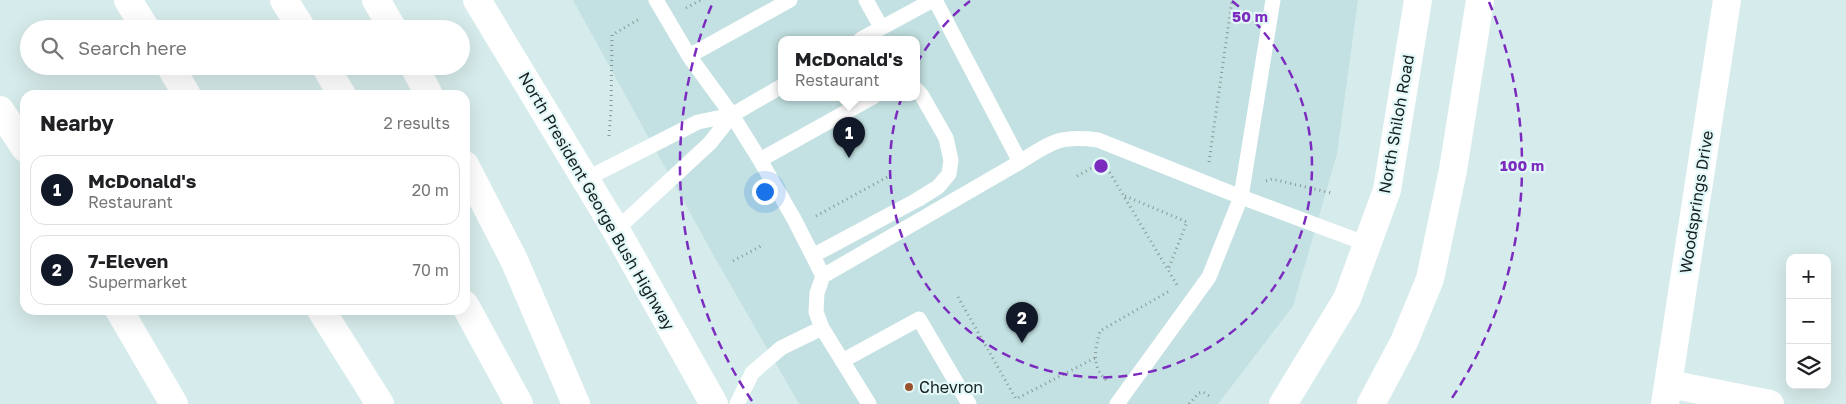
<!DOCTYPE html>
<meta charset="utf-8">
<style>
body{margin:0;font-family:"Golos Text",sans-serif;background:#f6f6f6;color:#202124}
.controls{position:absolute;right:15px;bottom:15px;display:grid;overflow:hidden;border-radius:10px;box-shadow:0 5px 20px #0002}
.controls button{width:45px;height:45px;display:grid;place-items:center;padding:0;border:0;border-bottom:1px solid #e0e0e0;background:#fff;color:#202124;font:25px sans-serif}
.you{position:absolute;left:764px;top:191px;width:18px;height:18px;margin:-12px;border:4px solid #fff;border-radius:50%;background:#1a73e8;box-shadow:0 0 0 8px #1a73e833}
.badge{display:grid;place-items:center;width:32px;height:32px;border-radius:50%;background:#111827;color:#fff;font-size:16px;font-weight:700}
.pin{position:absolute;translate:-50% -41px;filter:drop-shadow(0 1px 2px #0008)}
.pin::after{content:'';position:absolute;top:26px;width:18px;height:15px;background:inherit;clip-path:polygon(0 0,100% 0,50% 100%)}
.popup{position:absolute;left:778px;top:36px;width:142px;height:65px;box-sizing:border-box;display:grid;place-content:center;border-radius:10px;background:#fff;filter:drop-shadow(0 1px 4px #0005);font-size:16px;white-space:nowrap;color:#757577}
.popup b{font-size:19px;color:#202124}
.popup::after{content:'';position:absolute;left:50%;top:100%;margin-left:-10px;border:10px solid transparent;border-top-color:#fff}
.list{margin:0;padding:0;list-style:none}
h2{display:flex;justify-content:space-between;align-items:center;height:65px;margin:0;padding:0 20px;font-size:21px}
h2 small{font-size:16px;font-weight:400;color:#757577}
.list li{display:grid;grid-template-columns:32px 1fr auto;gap:15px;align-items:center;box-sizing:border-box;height:70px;margin:0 10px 10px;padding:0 10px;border:1px solid #e0e0e0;border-radius:15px}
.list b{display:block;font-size:19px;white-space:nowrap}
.list p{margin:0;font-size:16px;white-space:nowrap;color:#757577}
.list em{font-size:16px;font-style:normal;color:#757577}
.icon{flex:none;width:28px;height:28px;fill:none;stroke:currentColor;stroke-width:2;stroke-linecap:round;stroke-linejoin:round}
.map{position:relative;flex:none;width:1846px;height:404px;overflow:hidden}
.search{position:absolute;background:#fff;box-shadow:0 5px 20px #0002;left:20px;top:20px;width:450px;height:55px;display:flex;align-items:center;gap:12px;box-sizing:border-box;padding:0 18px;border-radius:28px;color:#757577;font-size:19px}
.panel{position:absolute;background:#fff;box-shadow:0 5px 20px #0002;left:20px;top:90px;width:450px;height:225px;border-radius:15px}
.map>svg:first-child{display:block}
</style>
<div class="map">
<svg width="1846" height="404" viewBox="0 0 1846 404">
<rect width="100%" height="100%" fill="#d6ebeb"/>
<path fill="#c3e1e2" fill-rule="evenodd" d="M573 0H1358L1337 154 1293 306 1218 404H799L710 249ZM782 39H916V97H782Z"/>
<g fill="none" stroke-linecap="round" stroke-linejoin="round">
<path stroke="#889898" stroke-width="3" stroke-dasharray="1 4" stroke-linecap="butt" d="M686 8 701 0
M609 136 611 109 612 35 641 18
M1209 162 1232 0
M1107 168 1177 285
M1077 176 1099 164
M1266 181 1272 179 1331 193
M1125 196 1187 222 1168 270
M816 216 891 175
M733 261 763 245
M958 297 1016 399 1095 358
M1106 380C1091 366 1095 350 1100 331L1171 290
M1189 404 1199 393 1203 392 1211 397"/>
<path stroke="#fff" stroke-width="15" d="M656 0 689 56 732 115 760 160 794 219 823 276
M866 0 881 27
M935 0 1020 162C1052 142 1059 135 1098 140L1241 197 1273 0
M861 39 933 0
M689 56 790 0
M760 160 873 97
M586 179 698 122 732 115 782 86
M616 230 710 143 732 115
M814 255 917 200 938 187 949 174 951 160 946 138 922 96 916 89
M842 361 919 319 969 404
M737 404 752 373 781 348 822 328
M869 404 822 328 816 312 817 293 823 276 1020 162
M1117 404 1209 277 1241 197 1367 244"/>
<path stroke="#fff" stroke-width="28" d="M1669 384 1770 404
M1665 404 1727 0"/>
<path stroke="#fff" stroke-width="28" d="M477 0 616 230 714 404
M0 110 25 148
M119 310 174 404
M1283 404 1347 299 1387 190 1418 0
M1371 404 1404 342 1430 279 1453 170 1480 0"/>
<path stroke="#fff" stroke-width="28" d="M128 0 146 29
M284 0 302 29
M376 0 393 29
M170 66 187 95
M325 66 342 95
M414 66 429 95
M465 165 514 260 576 404
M465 305 519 404
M321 310 380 404"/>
</g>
<g fill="none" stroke="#7b2cbf" stroke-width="2.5" stroke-dasharray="9 6">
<path d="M1232 1A211 211 0 1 1 970 1"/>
<path d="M752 401A421 421 0 0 1 713 2M1489 2A421 421 0 0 1 1450 401"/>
</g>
<circle fill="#98512a" stroke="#e3f8f8" stroke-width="2" cx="909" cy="387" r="5"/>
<g text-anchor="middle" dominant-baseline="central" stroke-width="4.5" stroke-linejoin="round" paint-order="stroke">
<g font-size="16" fill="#171f1f" stroke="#e3f8f8">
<text transform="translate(1396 124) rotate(-80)">North Shiloh Road</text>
<text transform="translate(597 201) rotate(60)">North President George Bush Highway</text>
<text transform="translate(1696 202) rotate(-81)">Woodsprings Drive</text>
</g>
<g font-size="16" fill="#171f1f" stroke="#e3f8f8" text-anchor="start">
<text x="919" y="387">Chevron</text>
</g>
</g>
<circle cx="1101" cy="166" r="8" fill="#7b2cbf" stroke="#e3f8f8" stroke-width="2.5"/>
<g font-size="15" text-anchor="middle" font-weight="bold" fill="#7b2cbf" stroke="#e3f8f8" stroke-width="4.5" stroke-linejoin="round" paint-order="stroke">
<text x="1250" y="22">50 m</text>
<text x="1522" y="171">100 m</text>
</g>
</svg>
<div class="controls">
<button>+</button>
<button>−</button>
<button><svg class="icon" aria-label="layers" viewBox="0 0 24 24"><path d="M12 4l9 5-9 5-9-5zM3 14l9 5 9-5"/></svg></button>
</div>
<div class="you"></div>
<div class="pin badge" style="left:849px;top:158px">1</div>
<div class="popup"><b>McDonald's</b>Restaurant</div>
<div class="pin badge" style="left:1022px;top:343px">2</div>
<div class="search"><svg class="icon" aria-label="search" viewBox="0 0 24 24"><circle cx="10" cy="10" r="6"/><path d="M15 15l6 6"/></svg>Search here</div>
<section class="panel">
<h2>Nearby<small>2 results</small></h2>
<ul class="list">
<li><span class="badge">1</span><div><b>McDonald's</b><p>Restaurant</p></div><em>20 m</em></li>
<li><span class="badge">2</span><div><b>7-Eleven</b><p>Supermarket</p></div><em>70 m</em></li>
</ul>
</section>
</div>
